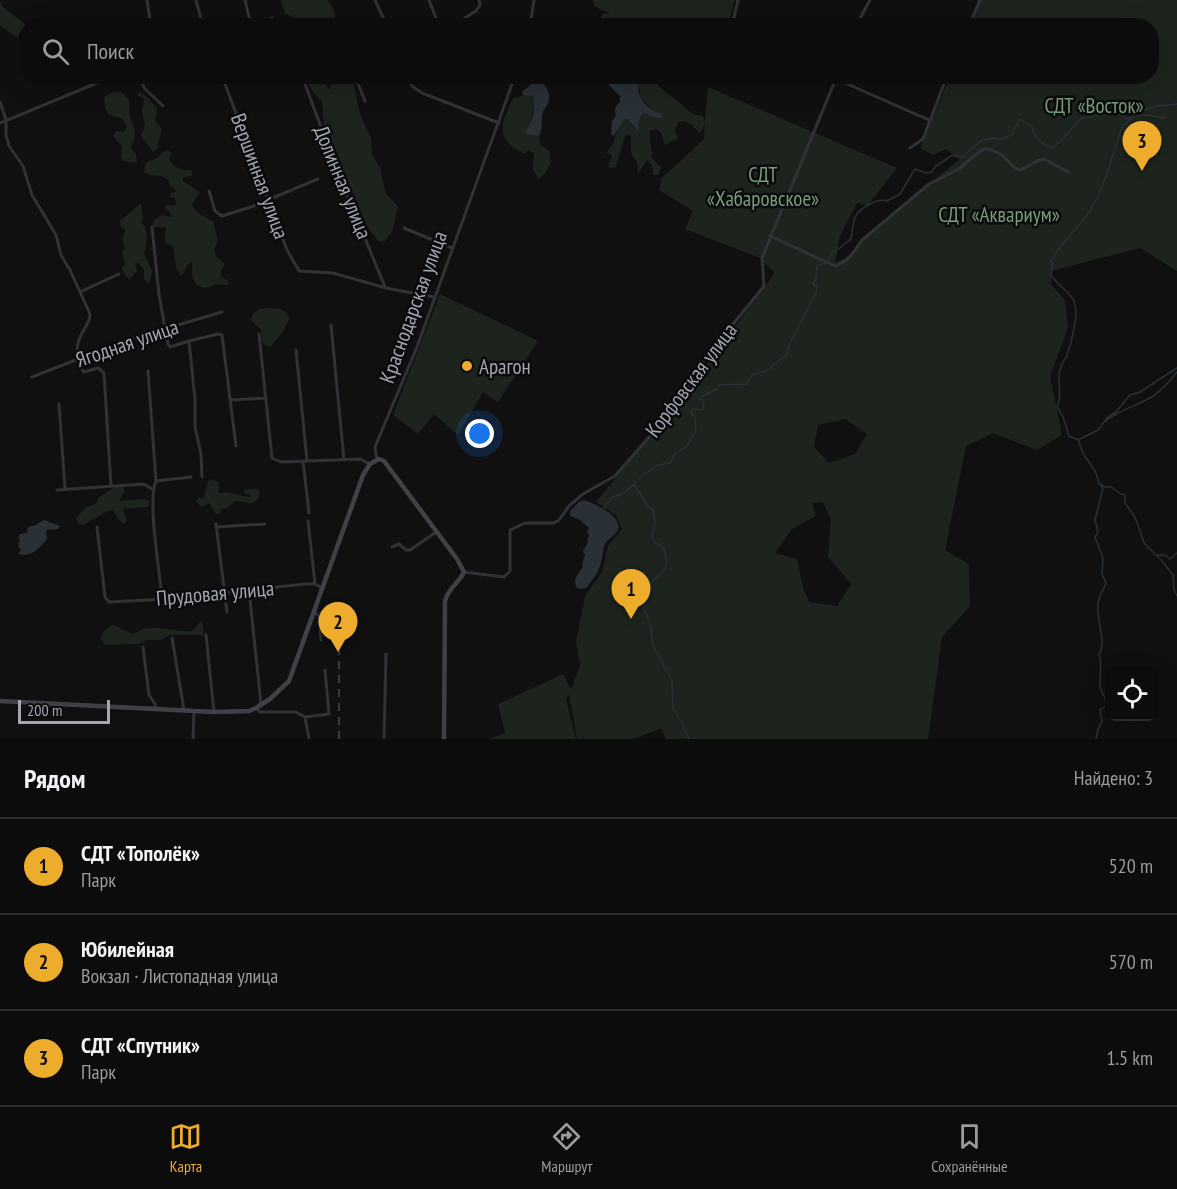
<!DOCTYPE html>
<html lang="ru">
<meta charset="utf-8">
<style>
body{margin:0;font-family:"PT Sans Narrow",sans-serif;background:#151516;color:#f1f3f6}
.controls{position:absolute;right:18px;bottom:18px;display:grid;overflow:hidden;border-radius:12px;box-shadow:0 6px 24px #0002}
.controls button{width:54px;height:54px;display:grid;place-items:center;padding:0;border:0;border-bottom:2px solid #2c2c2e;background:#0c0c0d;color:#f1f3f6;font:30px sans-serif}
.scale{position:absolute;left:18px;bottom:15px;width:92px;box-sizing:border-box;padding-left:6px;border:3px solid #a1a6b2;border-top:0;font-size:16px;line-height:21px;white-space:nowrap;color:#a1a6b2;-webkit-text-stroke:4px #0b0b0c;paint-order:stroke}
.you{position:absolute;left:480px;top:434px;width:21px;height:21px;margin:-15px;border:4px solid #fff;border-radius:50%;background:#1a73e8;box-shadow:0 0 0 9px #1a73e833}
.badge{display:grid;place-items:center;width:39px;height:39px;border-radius:50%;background:#edac2c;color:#111;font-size:20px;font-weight:700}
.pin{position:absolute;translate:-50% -50px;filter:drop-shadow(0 2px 3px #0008)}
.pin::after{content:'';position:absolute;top:32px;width:21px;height:18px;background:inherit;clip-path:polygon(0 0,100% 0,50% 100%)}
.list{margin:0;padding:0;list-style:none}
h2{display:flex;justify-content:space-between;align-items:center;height:78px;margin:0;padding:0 24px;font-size:26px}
h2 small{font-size:20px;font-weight:400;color:#9a9b9d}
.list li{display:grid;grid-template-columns:39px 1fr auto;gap:18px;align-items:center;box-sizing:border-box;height:96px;padding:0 24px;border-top:2px solid #2c2c2e}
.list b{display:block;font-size:22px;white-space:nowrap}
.list p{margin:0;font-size:20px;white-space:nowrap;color:#9a9b9d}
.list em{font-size:20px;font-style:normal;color:#9a9b9d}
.icon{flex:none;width:33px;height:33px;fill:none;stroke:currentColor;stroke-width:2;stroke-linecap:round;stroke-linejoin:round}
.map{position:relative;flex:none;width:1177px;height:739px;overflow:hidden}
.search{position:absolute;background:#0c0c0d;box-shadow:0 6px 24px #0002;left:18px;right:18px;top:18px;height:66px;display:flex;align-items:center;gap:15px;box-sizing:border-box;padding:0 21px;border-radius:24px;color:#9a9b9d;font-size:22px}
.sheet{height:366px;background:#0c0c0d}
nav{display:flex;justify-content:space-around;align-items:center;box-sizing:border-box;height:84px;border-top:2px solid #2c2c2e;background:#0c0c0d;font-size:16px;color:#9a9b9d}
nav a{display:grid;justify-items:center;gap:3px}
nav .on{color:#edac2c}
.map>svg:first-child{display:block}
</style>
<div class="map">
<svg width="1177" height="739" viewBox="0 0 1177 739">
<rect width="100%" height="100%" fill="#101011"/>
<path fill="#1d241d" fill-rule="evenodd" d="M0 0 2 6 26 25 25 49 23 41 0 26Z
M281 0H328C333 8 338 16 333 25H297V20L285 13Z
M593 0H735L727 26 601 25 599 21 603 14 610 13 601 10 594 5Z
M981 0H1177V271L1140 248 1051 271V284L1065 300 1068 328 1050 376 1062 435 1037 450 993 433 966 446 945 550 969 564 970 606 942 637 928 739H666L661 728 634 739H577L569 694 566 699 576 739H488L505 733 498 704 563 674 571 690 580 665 576 641 585 596 602 572 608 546 622 529 616 515 596 502 692 384 775 273 760 258 685 229 693 211 659 190 662 178 704 139 705 123 700 133 692 125 684 121 678 122 675 132 678 138 665 145 661 133 656 129 650 131C649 141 652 149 652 158L661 167 659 175H653L652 165 647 160 638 174 637 163 631 153V135L625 136 615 168 608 167 612 155 606 153C618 141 614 131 624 119 631 121 632 128 638 130V123L643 113H656L641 98 638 85 633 83 628 77H663L658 85C664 92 671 95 678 101 686 108 690 115 703 116L705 121 708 87 897 168 868 205 857 203 840 236 835 263 850 256 862 238 960 159 946 149 933 155 920 148 950 77 1152 76V26L970 25ZM845 419 867 434 855 454 829 463 814 447 818 425ZM823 502 831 519 828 557 851 584 837 606 809 602 803 588 797 559 775 553 792 529 816 516 812 503Z
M306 77H322L329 90 335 77H352L360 114 371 138 372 154 381 170 385 192 398 207 392 232 384 242 378 241 367 226 356 206 341 163 335 154 324 126 322 102 312 91Z
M114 92H121L129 100C130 105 129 110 130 115 132 126 140 135 130 147L136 154 137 163 124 161 121 158 122 146 113 136 116 131 124 132 127 127 123 119 109 115 105 108 104 97Z
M140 92 147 97 157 108 155 121 162 129 157 149 153 152 141 136 145 125 142 111 144 99 137 95Z
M528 94 533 96 534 104 529 133 539 136 540 144 549 151 551 163 545 173 538 179 533 169 534 154 528 150 524 154C494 138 501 125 513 98Z
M166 150 170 151 171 155 169 160C175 168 181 171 191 170L192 173V176L183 177V181L200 192 192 204C196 215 205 216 214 222 214 232 221 240 214 249L216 256 225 264 221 270V276L228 281V285L215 284C207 290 196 289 193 278 191 273 193 268 192 262L187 265 184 273 180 276 176 267 173 247 165 242 166 227H153V221L161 215 171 217 170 212 165 209V206L167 205H176L175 198 170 197 171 193 176 192 174 188 169 185V180C161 173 150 178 144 172L146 163 158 157Z
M141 203 143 217 141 223 145 226C147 235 148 244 144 253L152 272 149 284 144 279V270L139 263H135L137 271 129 280 121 269 125 264 122 252 125 249 122 239 125 230 121 227 120 221Z
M440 294 538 341 498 402 483 392 458 435 434 414 418 434 393 415Z
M271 308C279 308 288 310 289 319L283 332 270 347 262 342 261 330 251 320C253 309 261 308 271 308Z
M214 479 219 483V493L225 492 249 497 252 495 245 494 244 490 257 489 260 492 258 499 252 503 236 501 227 508 221 509 220 514H216L209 503 202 507 196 502 198 498H204L208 481Z
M115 487H123L125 491 119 501 145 499 150 501 148 507 123 509 127 520 124 524 119 520 113 510 106 512 83 525 78 524 76 518 85 508 97 503 99 497Z
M202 620 204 635H170L161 640H147L138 644 105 645 101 638 103 632 112 625C119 626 125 632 134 634 153 621 171 633 192 631Z"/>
<path fill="#293036" d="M604 77H628L633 83 638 85C637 98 649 111 662 114L661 118 650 117 647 113H643L638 123V131L628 120 624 119 614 136 611 134 612 121 616 116C614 109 615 106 620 102V96L608 84Z
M540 82C548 86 551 95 548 103 547 106 544 109 543 112 540 120 544 128 539 136L526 134 525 131C534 123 535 107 533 96L523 95 522 92 533 83Z
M584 500C594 503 623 516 618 530 615 536 608 539 605 544 603 548 603 554 602 558 600 570 594 579 586 588L580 589 576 587 575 579 583 566 582 564 585 555 583 551 588 542 587 539 589 535 587 532 589 528 580 520 570 516V511L579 502Z
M44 520 60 526 58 529 46 530 47 539C40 547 32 558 19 554L21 550 18 546 20 540 18 538 20 534 27 533V529L30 526H34Z"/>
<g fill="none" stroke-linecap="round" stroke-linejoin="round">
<path stroke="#293036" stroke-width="1.5" d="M1136 114C1149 105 1162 106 1177 104
M1131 119 1123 125C1113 153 1106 185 1090 211 1080 227 1057 246 1051 262L1053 264 1051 275C1057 285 1069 291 1074 301 1079 314 1073 331 1071 343 1070 348 1067 350 1067 356 1051 376 1065 392 1057 406L1063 417 1069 436 1079 440C1081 459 1096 464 1099 484L1106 487H1111L1121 494 1125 495V503L1135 517 1144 543 1163 562 1173 575 1174 590 1177 596
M828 260 832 252C840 250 844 243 851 239 853 231 852 221 857 214 862 207 878 198 887 201L900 194 915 169 926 173 932 172 936 166 953 155 961 158 981 141 992 138 1001 139 1011 135 1020 119 1032 127C1034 138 1042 144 1052 148 1064 140 1071 128 1082 118L1107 113 1122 115 1126 119C1132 119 1134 115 1140 115 1148 114 1157 117 1165 118
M1105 422C1116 411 1131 408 1144 401 1158 395 1168 383 1177 372
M1078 440 1098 430 1108 417 1116 412 1130 395 1140 392 1177 368
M639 478 658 465 670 463 675 454 687 446 696 430 695 418 691 412 693 409 702 410 704 406 701 397 716 389 719 385 746 384 752 375 766 371 786 355 791 341 816 293 817 286 813 284 816 279 817 266 826 263
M634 484 648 507 653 510 655 519 652 538 656 543 664 548 667 564 663 572 651 582 644 610 650 622 653 646 672 680 673 709C677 712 687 734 689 739
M604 508 612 497C624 494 628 492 636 481
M1158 555H1165L1170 559 1177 553
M1096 739 1098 729 1102 722 1100 710 1106 706 1105 697C1095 686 1104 667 1099 655 1107 641 1096 620 1098 604 1099 596 1103 590 1106 583L1102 574 1103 558 1095 537 1098 532 1095 520 1103 488 1101 486"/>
<path stroke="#313236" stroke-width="3" d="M147 0 151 26
M196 0 203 26
M245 0 251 26
M375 0 387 26
M429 0 439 26
M254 26 272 18 279 26
M452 26 476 11 480 5 479 0
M530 26 534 0
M732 26 738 0
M856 26 870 0
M969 26 980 0
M138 76 145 89 163 106
M222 76 287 250 299 271 333 273 386 288 434 297
M302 76 338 173 385 287
M355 76 365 101
M407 76 412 86 422 93 499 123
M836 79 929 120
M0 102 6 120V135L9 146 23 166 32 195 56 235 61 255 70 270 90 314C90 324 82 330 79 340 75 349 78 365 84 372L98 368 104 373 111 486
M0 123 114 76
M910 148 923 139 947 76
M209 191 215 211 222 216 251 207 318 179
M152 227 159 295 168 344 170 347 189 341 195 399V427L201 454 202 477
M404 228 452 248
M770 236 835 266C848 261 854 253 861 241L929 184 959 169 975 155 984 149 992 150 1002 155 1016 169 1021 170 1037 161 1044 159 1068 172
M80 292 119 274
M331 325 344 460
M259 334 272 458 281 462 360 459 370 464
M189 341 218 334 222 335 236 446
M296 350 307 461
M148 371 156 481C147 499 160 574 162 598
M32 377 127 340 222 312
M231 400 266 398
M59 404 65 489
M377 460 375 447 417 347 515 76
M303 461 309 513
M156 481 191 477
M57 490 144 484 152 489
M308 521 315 584
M216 524 227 612
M97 527 105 597 109 602 167 599 305 584H315L322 588
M216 527 265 524
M392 547 399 544 406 550H410L436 532
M464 572 504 577 510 571V530L525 523H554L559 520 569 506 583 494 615 476 650 436 690 383 703 361 764 286 762 258 837 76
M249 590 261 704
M314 611 319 616 321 640
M206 635 214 712
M172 638 184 710
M143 647 149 695 155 704V709
M256 708 260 712H296L305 717 329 714 325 670
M305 717 309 739
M193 739 194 711
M384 739 386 654"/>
<path stroke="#3f4146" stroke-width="4.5" d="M0 701 214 712 249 711 256 708 270 699 289 681 363 475 370 464 379 459 384 461 457 559 464 572C459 583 448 588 445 601L444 739"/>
<path stroke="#484a4f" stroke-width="1.5" stroke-dasharray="8 6" stroke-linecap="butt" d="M339 739V623"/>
</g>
<circle fill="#edac2c" stroke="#0b0b0c" stroke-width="2" cx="467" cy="366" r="6"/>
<g text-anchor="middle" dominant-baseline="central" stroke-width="5" stroke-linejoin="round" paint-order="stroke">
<g font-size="21" fill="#789d7b" stroke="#0b0b0c">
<text x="1094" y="105">СДТ «Восток»</text>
<text x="763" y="174">СДТ<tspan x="763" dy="24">«Хабаровское»</tspan></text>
<text x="999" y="214">СДТ «Аквариум»</text>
</g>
<g font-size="21" fill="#a1a6b2" stroke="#0b0b0c">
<text transform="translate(260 176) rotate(70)">Вершинная улица</text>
<text transform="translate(343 182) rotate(68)">Долинная улица</text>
<text transform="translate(413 307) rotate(-70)">Краснодарская улица</text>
<text transform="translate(127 343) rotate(-19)">Ягодная улица</text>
<text transform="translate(691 380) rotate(-53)">Корфовская улица</text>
<text transform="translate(215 593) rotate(-5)">Прудовая улица</text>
</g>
<g font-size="21" fill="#a1a6b2" stroke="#0b0b0c" text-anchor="start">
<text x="479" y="366">Арагон</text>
</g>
</g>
</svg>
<div class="controls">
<button><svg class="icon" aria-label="locate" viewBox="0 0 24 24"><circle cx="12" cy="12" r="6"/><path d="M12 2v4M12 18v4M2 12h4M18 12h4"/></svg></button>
</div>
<div class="scale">200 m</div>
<div class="you"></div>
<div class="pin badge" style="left:631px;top:619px">1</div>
<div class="pin badge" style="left:338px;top:652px">2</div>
<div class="pin badge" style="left:1142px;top:171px">3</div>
<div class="search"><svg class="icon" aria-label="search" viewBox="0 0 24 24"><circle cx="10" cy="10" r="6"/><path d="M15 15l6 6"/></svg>Поиск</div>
</div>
<section class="sheet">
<h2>Рядом<small>Найдено: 3</small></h2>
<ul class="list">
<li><span class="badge">1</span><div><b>СДТ «Тополёк»</b><p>Парк</p></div><em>520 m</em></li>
<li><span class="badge">2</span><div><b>Юбилейная</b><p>Вокзал · Листопадная улица</p></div><em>570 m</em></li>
<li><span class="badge">3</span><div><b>СДТ «Спутник»</b><p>Парк</p></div><em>1.5 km</em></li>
</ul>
</section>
<nav>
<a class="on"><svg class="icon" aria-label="map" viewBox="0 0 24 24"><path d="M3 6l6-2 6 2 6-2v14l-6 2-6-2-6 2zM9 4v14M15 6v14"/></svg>Карта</a>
<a><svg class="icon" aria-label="directions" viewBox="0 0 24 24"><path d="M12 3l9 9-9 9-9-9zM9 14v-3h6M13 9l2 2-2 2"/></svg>Маршрут</a>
<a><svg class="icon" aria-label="saved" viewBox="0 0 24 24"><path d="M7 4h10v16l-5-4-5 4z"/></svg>Сохранённые</a>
</nav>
